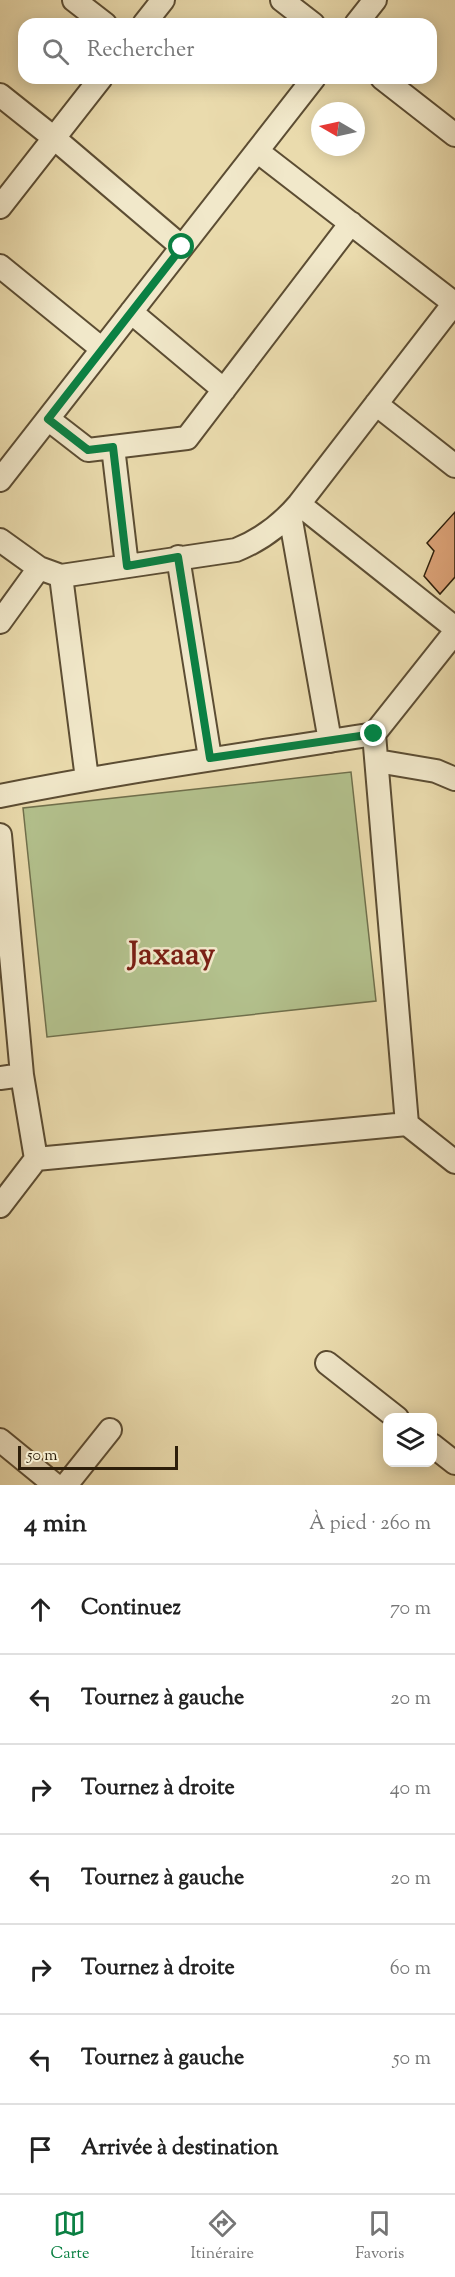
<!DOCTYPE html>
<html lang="fr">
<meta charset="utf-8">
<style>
body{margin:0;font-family:"Sorts Mill Goudy",serif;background:#f6f6f6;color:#222}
.controls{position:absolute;right:18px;bottom:18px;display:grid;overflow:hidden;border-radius:12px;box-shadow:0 3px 15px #0003}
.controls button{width:54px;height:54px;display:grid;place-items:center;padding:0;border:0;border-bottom:2px solid #e0e0e0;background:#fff;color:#222;font:30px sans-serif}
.compass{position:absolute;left:311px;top:102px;width:54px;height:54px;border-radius:50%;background:#fff;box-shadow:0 3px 15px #0003;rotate:279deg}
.scale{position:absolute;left:18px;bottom:15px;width:160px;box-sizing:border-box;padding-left:6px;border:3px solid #2d1e0a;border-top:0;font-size:16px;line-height:21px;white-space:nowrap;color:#2d1e0a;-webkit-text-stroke:4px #f1e8ca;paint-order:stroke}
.stop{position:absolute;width:18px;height:18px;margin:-14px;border:4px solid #0b8043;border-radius:50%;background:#fff}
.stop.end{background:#0b8043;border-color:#fff;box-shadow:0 2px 6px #0008}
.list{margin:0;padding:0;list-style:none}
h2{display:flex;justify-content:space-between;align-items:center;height:78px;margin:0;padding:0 24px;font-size:26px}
h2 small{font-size:20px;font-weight:400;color:#767676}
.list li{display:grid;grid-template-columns:39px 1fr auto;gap:18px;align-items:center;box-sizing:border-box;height:90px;padding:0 24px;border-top:2px solid #e0e0e0}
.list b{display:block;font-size:22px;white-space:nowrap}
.list em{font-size:20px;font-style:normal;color:#767676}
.icon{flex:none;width:33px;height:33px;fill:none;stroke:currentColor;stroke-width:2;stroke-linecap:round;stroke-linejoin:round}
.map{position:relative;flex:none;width:455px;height:1485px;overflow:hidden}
.search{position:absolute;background:#fff;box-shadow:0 3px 15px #0003;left:18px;right:18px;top:18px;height:66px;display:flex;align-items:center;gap:15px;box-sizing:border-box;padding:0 21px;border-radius:18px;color:#767676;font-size:22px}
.sheet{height:708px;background:#fff}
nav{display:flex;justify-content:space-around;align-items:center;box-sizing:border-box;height:84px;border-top:2px solid #e0e0e0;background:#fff;font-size:16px;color:#767676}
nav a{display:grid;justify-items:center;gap:3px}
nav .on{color:#0b8043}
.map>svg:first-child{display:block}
</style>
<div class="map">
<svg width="455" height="1485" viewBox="0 0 455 1485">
<rect width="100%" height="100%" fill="#eadbad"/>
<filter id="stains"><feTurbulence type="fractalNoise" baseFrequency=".00333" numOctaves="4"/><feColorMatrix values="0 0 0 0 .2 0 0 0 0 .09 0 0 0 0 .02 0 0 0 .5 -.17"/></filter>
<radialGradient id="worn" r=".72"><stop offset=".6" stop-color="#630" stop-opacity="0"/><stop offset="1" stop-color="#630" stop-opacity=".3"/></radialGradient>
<path fill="#b3c18d" stroke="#70704c" stroke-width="1.5" d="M351 772 376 1001 47 1037 23 808Z"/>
<path fill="#dca277" stroke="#2d1e0a" stroke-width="1.5" d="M455 512V577L440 594 424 576 434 551 427 543Z"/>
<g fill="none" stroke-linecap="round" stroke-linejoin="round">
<defs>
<path id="minor" d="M74 0 105 24
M282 0 313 24
M144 24 163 0
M356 24 375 0
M382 78 455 135
M0 95 54 138 182 247
M257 151 455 304
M0 207 101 78
M0 266 102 349
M131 312 224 390
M376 404 455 466
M48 419 88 450 187 438 351 223
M113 447 127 566
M0 480 314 78
M299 504 455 628
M290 515 330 741
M0 540 39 568 61 576 236 550C261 540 282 524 299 504L455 302
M178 557 210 758
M61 576 87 779
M0 622 39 568
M377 761 436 771 455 779
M0 796C124 771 249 754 374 734L455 632
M0 835 22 1075 36 1159
M0 1078 22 1075
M407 1124 455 1162
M0 1206 36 1159 407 1124 374 734
M327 1363 397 1418
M0 1440 55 1485
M432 1445 455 1463
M66 1485 110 1430"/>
</defs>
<use href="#minor" stroke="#5c4d33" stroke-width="26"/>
<use href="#minor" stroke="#f1e8ca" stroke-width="22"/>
</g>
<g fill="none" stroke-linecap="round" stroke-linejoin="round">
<path stroke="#0b8043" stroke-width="8" d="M182 247 48 419 88 450 113 447 127 566 178 557 210 758 374 734"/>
</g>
<g text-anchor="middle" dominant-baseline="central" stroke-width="5" stroke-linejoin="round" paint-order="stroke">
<g font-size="32" font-weight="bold" fill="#7a1f14" stroke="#f1e8ca">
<text x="172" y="956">Jaxaay</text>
</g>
</g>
<rect width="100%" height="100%" filter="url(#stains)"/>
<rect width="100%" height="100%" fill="url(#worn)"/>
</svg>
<div class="controls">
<button><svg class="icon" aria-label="layers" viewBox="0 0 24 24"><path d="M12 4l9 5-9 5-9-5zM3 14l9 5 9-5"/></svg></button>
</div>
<svg class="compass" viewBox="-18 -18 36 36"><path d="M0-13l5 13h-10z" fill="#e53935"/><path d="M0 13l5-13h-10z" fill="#767676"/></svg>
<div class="scale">50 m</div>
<div class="stop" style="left:182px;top:247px"></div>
<div class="stop end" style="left:374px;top:734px"></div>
<div class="search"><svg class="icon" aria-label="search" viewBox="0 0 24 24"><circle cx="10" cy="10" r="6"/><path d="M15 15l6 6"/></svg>Rechercher</div>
</div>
<section class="sheet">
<h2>4 min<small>À pied · 260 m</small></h2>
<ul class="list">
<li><svg class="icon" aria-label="ahead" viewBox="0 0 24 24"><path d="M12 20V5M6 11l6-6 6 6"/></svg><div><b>Continuez</b></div><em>70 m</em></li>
<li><svg class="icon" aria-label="left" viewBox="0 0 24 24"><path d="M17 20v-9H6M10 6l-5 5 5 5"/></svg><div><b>Tournez à gauche</b></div><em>20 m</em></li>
<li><svg class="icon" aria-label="right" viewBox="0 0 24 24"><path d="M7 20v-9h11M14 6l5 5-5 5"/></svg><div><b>Tournez à droite</b></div><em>40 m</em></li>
<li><svg class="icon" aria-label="left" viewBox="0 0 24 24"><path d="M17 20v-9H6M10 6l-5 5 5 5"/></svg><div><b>Tournez à gauche</b></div><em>20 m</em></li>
<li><svg class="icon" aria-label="right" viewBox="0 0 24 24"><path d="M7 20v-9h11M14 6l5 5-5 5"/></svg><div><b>Tournez à droite</b></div><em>60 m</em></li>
<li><svg class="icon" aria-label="left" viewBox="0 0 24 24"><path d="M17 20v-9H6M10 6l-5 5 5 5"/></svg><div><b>Tournez à gauche</b></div><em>50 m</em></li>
<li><svg class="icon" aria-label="arrive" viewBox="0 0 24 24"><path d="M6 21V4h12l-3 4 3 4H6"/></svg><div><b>Arrivée à destination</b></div></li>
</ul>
</section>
<nav>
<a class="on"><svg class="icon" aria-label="map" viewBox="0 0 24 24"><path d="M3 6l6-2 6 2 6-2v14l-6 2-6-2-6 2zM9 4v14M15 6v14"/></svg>Carte</a>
<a><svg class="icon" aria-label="directions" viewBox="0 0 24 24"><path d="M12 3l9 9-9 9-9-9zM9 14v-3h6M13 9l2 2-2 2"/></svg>Itinéraire</a>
<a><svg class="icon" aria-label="saved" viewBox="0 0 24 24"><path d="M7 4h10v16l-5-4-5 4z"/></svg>Favoris</a>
</nav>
